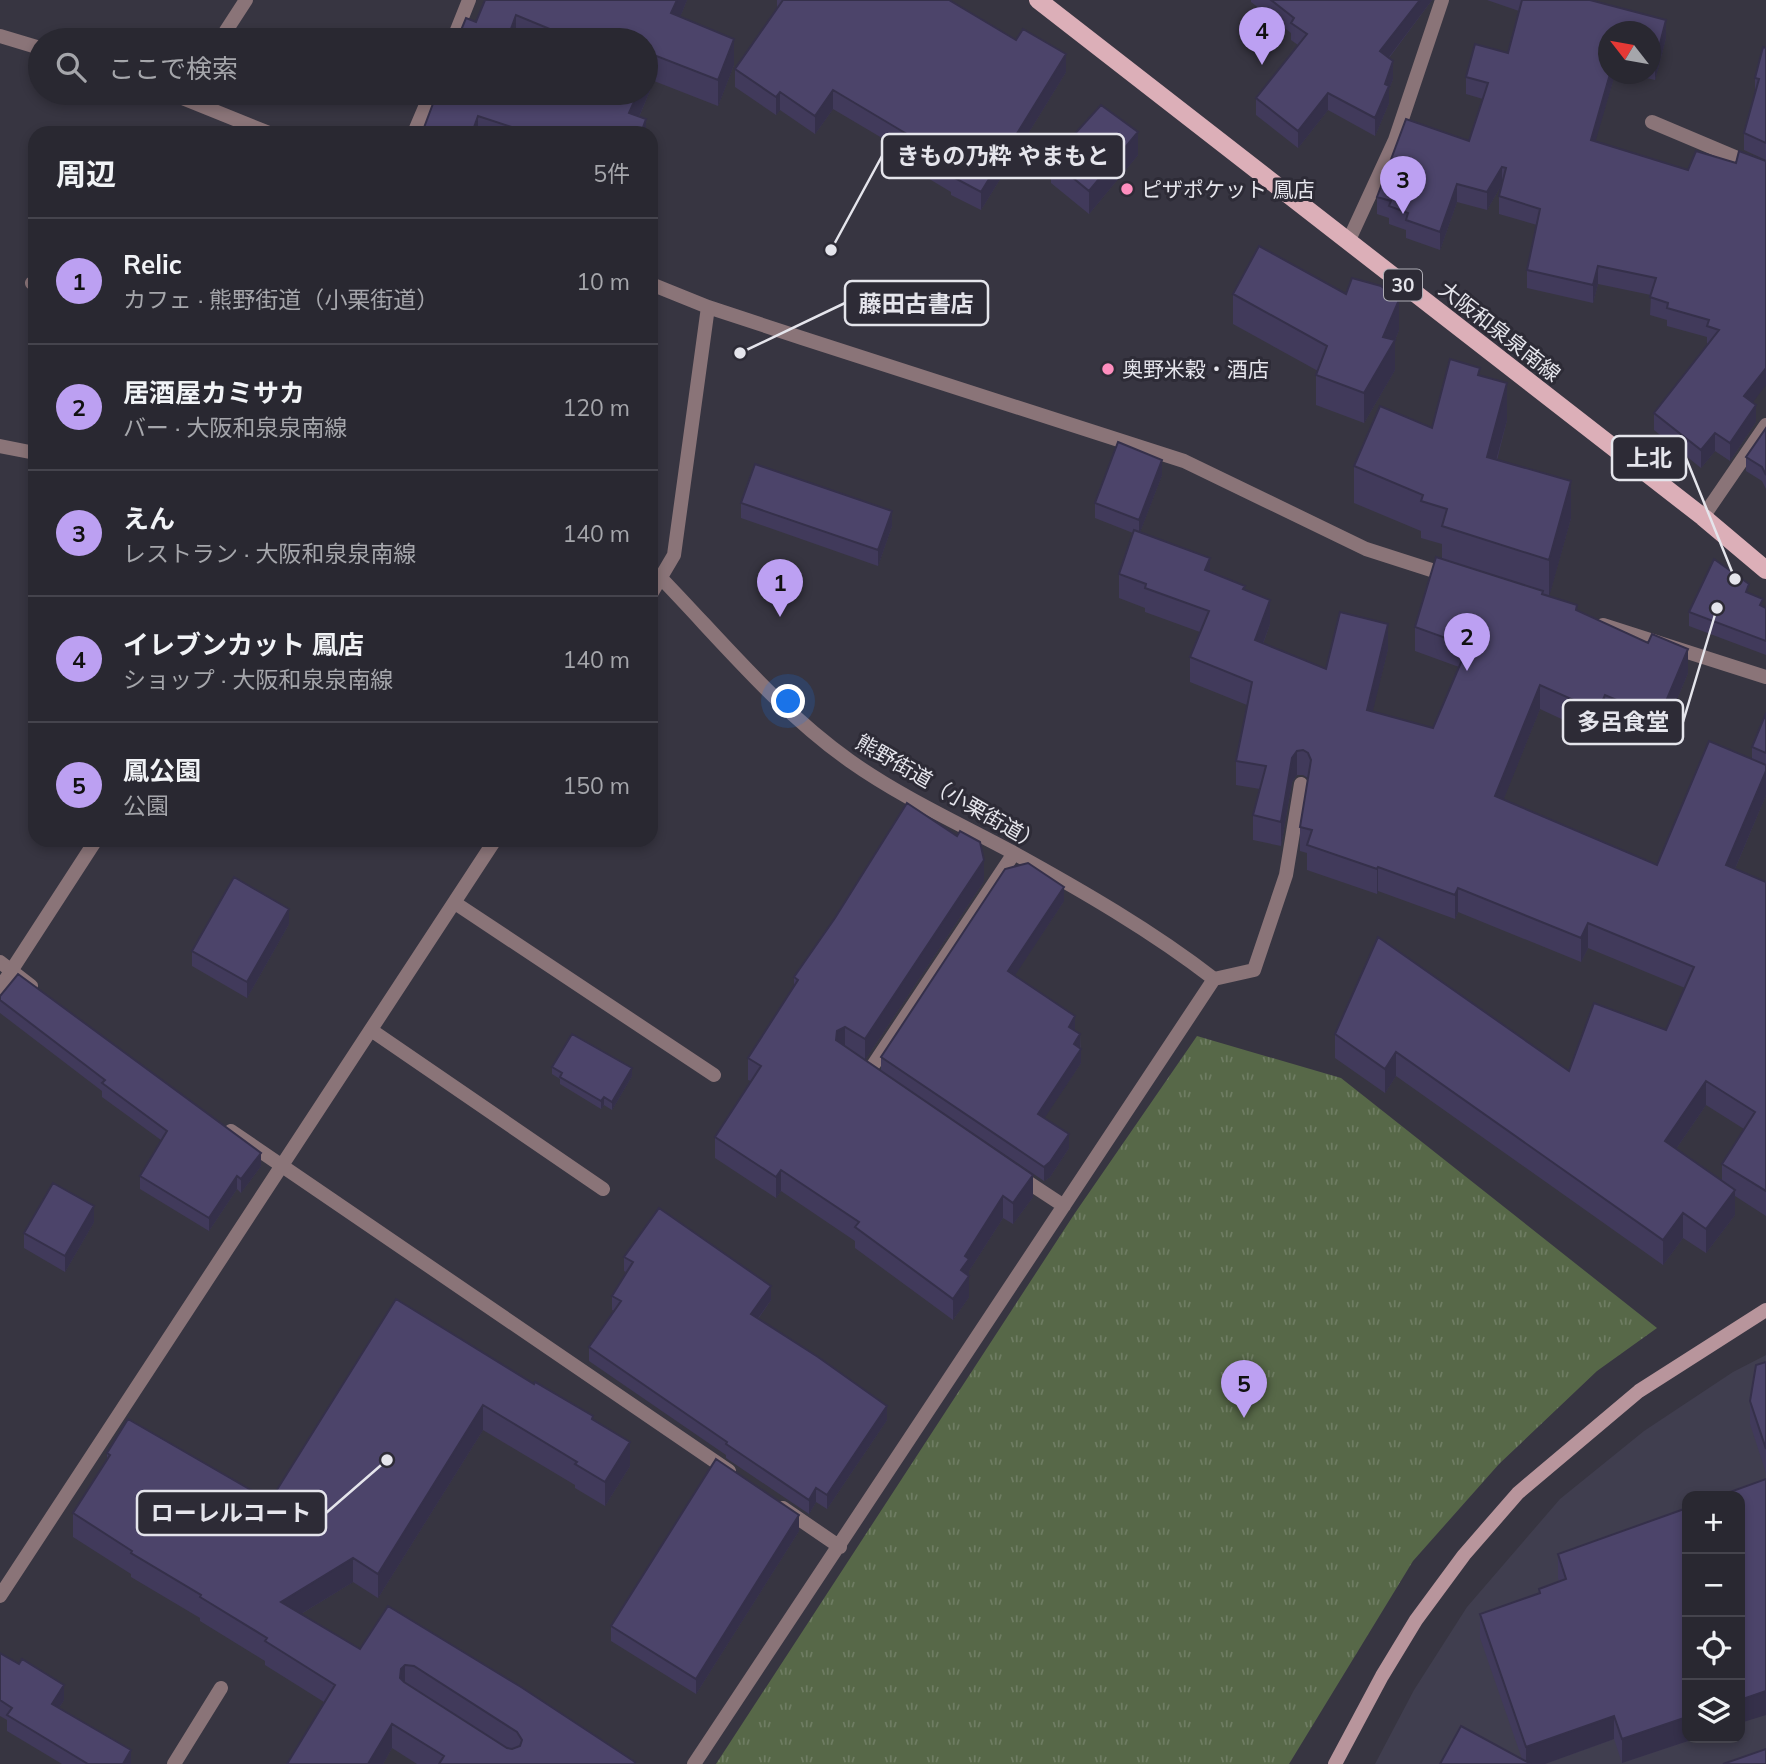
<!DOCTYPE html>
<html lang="ja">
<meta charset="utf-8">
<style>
body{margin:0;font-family:Mulish,"Noto Sans JP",sans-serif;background:#313039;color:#f1f3f6}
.controls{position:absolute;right:21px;bottom:21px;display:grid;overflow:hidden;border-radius:14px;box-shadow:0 4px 10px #0003}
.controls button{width:63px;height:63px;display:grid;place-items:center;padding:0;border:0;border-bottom:2px solid #45444d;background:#292831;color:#f1f3f6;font:35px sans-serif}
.compass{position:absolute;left:1598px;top:21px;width:63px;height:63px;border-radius:50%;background:#292831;box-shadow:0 4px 10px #0003;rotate:301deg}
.you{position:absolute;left:789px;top:702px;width:24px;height:24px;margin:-18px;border:5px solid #fff;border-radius:50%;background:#1a73e8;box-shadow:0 0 0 10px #1a73e833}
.badge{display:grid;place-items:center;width:46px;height:46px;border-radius:50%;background:#bca0f2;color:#111;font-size:23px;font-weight:700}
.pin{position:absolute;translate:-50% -58px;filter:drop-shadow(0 2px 4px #0008)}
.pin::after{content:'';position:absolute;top:37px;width:24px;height:21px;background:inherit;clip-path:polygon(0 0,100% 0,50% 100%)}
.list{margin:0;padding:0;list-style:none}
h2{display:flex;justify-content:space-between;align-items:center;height:91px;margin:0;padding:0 28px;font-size:30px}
h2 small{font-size:23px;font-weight:400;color:#a5a6ab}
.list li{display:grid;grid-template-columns:46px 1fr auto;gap:21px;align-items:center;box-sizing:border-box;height:126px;padding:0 28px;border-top:2px solid #45444d}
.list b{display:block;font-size:26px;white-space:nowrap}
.list p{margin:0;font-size:23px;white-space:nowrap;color:#a5a6ab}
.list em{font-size:23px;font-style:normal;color:#a5a6ab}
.icon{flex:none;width:38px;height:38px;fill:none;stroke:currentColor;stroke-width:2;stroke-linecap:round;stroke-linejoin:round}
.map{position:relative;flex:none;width:1766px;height:1764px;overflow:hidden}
.search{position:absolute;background:#292831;box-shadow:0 4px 10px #0003;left:28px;top:28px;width:630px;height:77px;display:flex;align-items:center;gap:18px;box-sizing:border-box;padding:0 24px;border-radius:38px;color:#a5a6ab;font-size:26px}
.panel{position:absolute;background:#292831;box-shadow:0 4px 10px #0003;left:28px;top:126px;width:630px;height:721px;border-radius:21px}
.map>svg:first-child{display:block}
</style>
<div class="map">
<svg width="1766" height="1764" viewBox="0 0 1766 1764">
<defs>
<pattern id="park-tufts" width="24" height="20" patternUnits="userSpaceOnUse" patternTransform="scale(1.75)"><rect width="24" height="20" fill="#576848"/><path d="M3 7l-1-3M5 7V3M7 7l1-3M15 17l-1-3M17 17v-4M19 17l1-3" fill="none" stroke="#6f7d63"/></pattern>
</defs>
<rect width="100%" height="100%" fill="#373541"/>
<path fill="#403e4f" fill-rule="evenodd" d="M1766 1355V1764H1375L1414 1690 1467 1607 1560 1499 1644 1431 1733 1372ZM1687 1496H1740V1738H1687Z"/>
<path fill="url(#park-tufts)" d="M1197 1036 1341 1078 1657 1328 1597 1371 1499 1464 1413 1561 1289 1764H716L1075 1213Z"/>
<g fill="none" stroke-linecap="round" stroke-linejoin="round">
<path stroke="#8a7478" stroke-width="14" d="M0 36 40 48
M220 40 246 0
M453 40 469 0
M170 93 269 133
M1652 122 1766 170
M414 133 431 93
M1348 242 1395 140 1442 0
M32 283 35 284
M651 284 708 307 802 338 1184 461 1366 549 1450 576
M0 446 35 453
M1703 517 1766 425
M660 577C721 640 778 710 850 761 901 797 958 823 1012 852 1081 890 1152 931 1214 979
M651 594 674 555 708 307
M1603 625 1766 677
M455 903 714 1075
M0 962 31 986
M0 988 96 840
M371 1030 603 1189
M868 1073 1014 853
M231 1131 729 1471
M1017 1175 1064 1206
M783 1508 840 1547
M0 1596 495 840
M174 1764 221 1688
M694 1764 1214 979 1254 970 1286 875 1301 784"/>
<path stroke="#b8959c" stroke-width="14" d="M1335 1764 1382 1676 1416 1620 1464 1555 1518 1493 1639 1391 1766 1310"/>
<path stroke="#dcafb8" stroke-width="18" d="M1038 0 1703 517 1766 570"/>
</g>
<path fill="#413a5b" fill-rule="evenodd" d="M485 0H687L680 17 734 65 718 106 654 81 639 117 646 133H422L437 93H646V40H457L476 22Z
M777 0H949L1066 72 981 210 951 195V192L926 177V164L833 109 815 134 780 110 776 115 735 87V69L777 8Z
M1251 0H1432L1389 58 1393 79 1389 89V103L1375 136 1328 110 1298 148 1256 115V98L1298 45 1291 40V33L1251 2Z
M1487 0H1590L1666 38 1655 80 1629 74H1650V32H1608V74H1615L1595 141 1688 170 1753 402 1756 422 1730 461 1715 451 1701 468 1654 430V413L1708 344 1707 343V337L1667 326V320L1650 315 1651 295 1598 284 1593 303 1527 288V270L1537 225 1499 214V196L1502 184 1487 210 1457 202 1440 250 1406 238V230L1389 224V218L1377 214V197L1469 141 1483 99 1466 94V77L1508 53 1519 11Z
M1766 48V160L1744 150V133L1755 95V78Z
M1138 155 1089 214 1051 183V160Z
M1233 294 1399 330 1395 340V370L1364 423 1316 405V375L1318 371 1233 324Z
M1480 376 1507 420 1497 460 1571 518 1549 596 1577 610 1688 673 1659 742 1605 719 1598 736 1540 709 1503 800 1657 865 1752 759V747L1766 713V795L1735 869 1766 882V1216L1735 1196V1215L1706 1253 1683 1238 1663 1265 1396 1076 1385 1093 1335 1058V1034L1569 1071 1666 1030 1685 988 1588 948 1581 962 1458 912 1455 919 1378 891 1377 894 1307 870V853L1300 851V827L1308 778 1303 775H1297L1292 782 1281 846 1253 840V815L1260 789 1236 785V761L1247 705 1190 682V657L1200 632 1145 612V608L1119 598V574L1133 533 1095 518V503L1162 475 1140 532 1210 572 1245 590 1270 624 1263 644 1326 669 1388 649 1372 712 1433 728 1459 667 1415 651V627L1442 559V544L1421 538V531L1354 503V466L1432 428ZM1706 1105 1744 1129 1722 1164V1182L1676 1149Z
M1766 428V489L1762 481 1746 471V457Z
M741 503 892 526 878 566 741 518Z
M1749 593 1763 606 1766 608V655L1689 626V612Z
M984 881 865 1060 1033 1197 1013 1224 1003 1218 969 1271V1297L953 1320 855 1248V1241L781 1191 776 1198 715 1158V1137L751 1081 748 1080V1058L794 986V977Z
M1064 901 1014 976 1075 1031 1080 1034 1081 1063 1044 1118 1069 1148 1050 1177 1044 1181 881 1071V1057Z
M289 924 247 998 192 966V951Z
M0 996 261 1166 241 1193 237 1189 209 1231 140 1189V1176L161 1140 102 1097V1091L0 1013Z
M552 1067 632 1076 612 1110 604 1105 601 1109 560 1084V1079L552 1074Z
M94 1222 65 1272 24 1248V1233Z
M624 1257 771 1300 758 1319 887 1420 827 1509 816 1502 809 1514 726 1458V1455L589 1361V1347L614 1311 612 1310V1296L626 1272 624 1271Z
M396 1299 593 1420 630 1466 605 1506 575 1488V1485L483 1430 378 1598 353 1582 301 1614 360 1649 388 1606 635 1764H417L392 1748 383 1764H287L324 1702 265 1665V1661L200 1621V1618L131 1577V1574L73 1537V1513L107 1460V1453L270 1501Z
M1766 1362V1473L1750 1424V1401Z
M799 1531 696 1694 611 1641V1626Z
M1558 1554 1687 1738H1697L1622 1763 1614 1739 1545 1764H1440L1522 1759 1480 1638V1614L1539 1593V1589L1559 1581 1558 1578Z
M0 1653 64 1700 59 1708 131 1764H62L7 1731V1720L0 1716Z"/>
<path fill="#35304a" d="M677 0H687L671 39V13Z
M1420 0H1432L1380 69V51Z
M516 15V40H507Z
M1666 20V38L1655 80V63Z
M734 39V65L718 106V80Z
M1066 54V72L981 210V192Z
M654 55V81L632 133 629 113 638 93H646V74Z
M1393 61V79L1389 89V103L1375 136V118Z
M1610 74H1615L1591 157V140Z
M833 90V109L815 134V116Z
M780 92V110L776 115V97Z
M1328 93V110L1298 148V131Z
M478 116V133H472Z
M646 119V133H641Z
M1138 132V155L1089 214V191Z
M1502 167V184L1487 210V192Z
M1457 184V202L1440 250V232Z
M1598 266V284L1593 303V285Z
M1399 300V330L1395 340V370L1364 423V393L1383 337Z
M1766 368V385L1744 414V396Z
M1507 383V420L1487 494V457Z
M1756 405V422L1730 461V443Z
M1715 433V451L1701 468V450Z
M1162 460V475L1139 535V520Z
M1571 481V518L1549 597V560Z
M892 511V526L878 566V550Z
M1210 558V582L1205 570Z
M1270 600V624L1255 665V640Z
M1388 624V649L1367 735V710Z
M1688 649V673L1659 742V718Z
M1540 685V709L1495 821V796Z
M1605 695V719L1598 736V711Z
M1297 751V775L1292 782 1281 846V822L1292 758Z
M1766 771V795L1726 890V865Z
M984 860V881L865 1060V1039Z
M1378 867V891L1377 894V869Z
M1064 887V901L1008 986V971Z
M1458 888V912L1455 919V895Z
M289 909V924L247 998V982Z
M1588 923V948L1581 962V938Z
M1075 1016V1030L1069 1027Z
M845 1027V1048L836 1040 837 1031Z
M1080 1034V1048L1074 1044Z
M1081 1049V1063L1038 1128V1114Z
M1396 1052V1076L1385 1093V1069Z
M632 1068V1076L612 1110V1102Z
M1706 1081V1105L1665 1165V1141Z
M604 1097V1105L601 1109V1101Z
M1069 1134V1148L1050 1177 1044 1181V1167Z
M261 1153V1166L241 1193V1179Z
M781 1170V1191L776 1198V1177Z
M1033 1175V1197L1013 1224V1203Z
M237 1176V1189L209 1231V1218Z
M1735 1190V1215L1706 1253V1229Z
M1003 1196V1218L969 1271V1297L953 1320V1299L965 1256Z
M94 1206V1222L65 1272V1256Z
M1683 1213V1238L1663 1265V1240Z
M771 1286V1300L751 1328V1314Z
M483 1405V1430L378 1598V1574Z
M887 1406V1420L827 1509V1495Z
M630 1442V1466L605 1506V1482Z
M816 1488V1502L809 1514V1500Z
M799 1515V1531L696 1694V1679Z
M353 1558V1582L281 1626V1602Z
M405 1665V1689L401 1693V1669Z
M64 1685V1700L52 1719V1704Z
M1766 1691V1715L1740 1723V1700Z
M1614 1716V1739L1545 1764H1526V1747Z
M1687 1717V1738H1697L1622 1763V1739Z
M392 1724V1748L383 1764H368Z
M131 1750V1764H123Z"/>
<path fill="#4c446a" stroke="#35304a" stroke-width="2" fill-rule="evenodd" d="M485 0H677L671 13 734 39 718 80 654 55 646 74V40H574V39L516 15 507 40H457L466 18 476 22Z
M783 0H949L1016 40 1023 29 1066 54 981 192 951 176 952 174 926 159 932 149 833 90 815 116 780 92 776 97 735 69Z
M1271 0H1420L1380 51 1393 61 1385 84 1389 86 1375 118 1328 93 1298 131 1256 98 1307 34 1291 23 1294 18Z
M1522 0H1590L1666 20 1655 63 1650 62V32H1608V74H1610L1591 140 1688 170 1696 151 1736 163 1739 151 1766 161V368L1744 396 1756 405 1730 443 1715 433 1701 450 1654 413 1719 330 1707 326 1709 320 1667 308 1668 303 1650 297 1656 278 1598 266 1593 285 1527 270 1540 209 1499 196 1506 168 1502 167 1487 192 1457 184 1440 232 1406 220 1408 213 1389 206 1391 201 1377 197 1406 119 1469 141 1488 83 1466 77 1475 44 1508 53Z
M1763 47 1766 48V143L1744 133 1759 79 1755 78Z
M437 93H638L629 113 646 119 641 133H530L478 116 472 133H422Z
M1101 105 1138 132 1089 191 1051 160Z
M1259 246 1346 294 1352 278 1381 286 1399 300 1383 337 1395 340 1364 393 1316 375 1327 346 1233 294Z
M1450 359 1480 368 1478 375 1507 383 1487 457 1571 481 1549 560 1442 526 1447 509 1421 501 1423 495 1354 466 1380 406 1432 428Z
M1766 428V475L1762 467 1746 457Z
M1118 442 1162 460 1139 520 1095 503Z
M755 464 892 511 878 550 741 503Z
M1134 530 1210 558 1205 570 1245 586 1243 589 1270 600 1255 640 1326 669 1340 612 1388 624 1367 710 1433 728 1468 646 1415 627 1436 557 1543 591 1542 594 1577 605 1576 610 1648 643 1652 634 1688 649 1659 718 1605 695 1598 711 1540 685 1495 796 1657 865 1709 741 1766 765V771L1726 865 1766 882V1191L1722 1164 1755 1112 1706 1081 1665 1141 1735 1190 1706 1229 1683 1213 1663 1240 1396 1052 1385 1069 1335 1034 1378 937 1569 1071 1594 1003 1666 1030 1694 967 1588 923 1581 938 1458 888 1455 895 1378 867 1377 869 1307 845 1312 830 1300 827 1311 760 1308 753 1303 750 1297 751 1292 758 1281 822 1253 815 1266 766 1236 761 1252 682 1190 657 1209 611 1145 588 1146 584 1119 574Z
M1714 559 1749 584 1746 592 1763 599 1760 605 1766 608V641L1689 612Z
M1766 713V753L1752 747Z
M907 803 957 836 960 831 980 842 984 860 865 1039 845 1027 837 1031 836 1040 1033 1175 1013 1203 1003 1196 965 1256 969 1259 961 1270 969 1276 953 1299 855 1227 859 1222 781 1170 776 1177 715 1137 761 1066 748 1058 798 980 794 977 835 918Z
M1028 863 1064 887 1008 971 1075 1016 1069 1027 1080 1034 1074 1044 1081 1049 1038 1114 1069 1134 1050 1162 1044 1167 881 1057 1005 869Z
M234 877 289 909 247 982 192 951Z
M18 974 261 1153 241 1179 237 1176 209 1218 140 1176 167 1131 102 1083 105 1080 0 1000V996Z
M572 1034 632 1068 612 1102 604 1097 601 1101 560 1077 562 1073 552 1067Z
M53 1183 94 1206 65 1256 24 1233Z
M659 1208 771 1286 751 1314 818 1357 887 1406 827 1495 816 1488 809 1500 726 1444 727 1442 589 1347 621 1301 612 1296 633 1262 624 1257Z
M396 1299 534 1384 535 1382 593 1416 592 1419 630 1442 605 1482 575 1464 577 1462 483 1405 378 1574 353 1558 281 1602 360 1649 388 1606 521 1687 635 1762 634 1764H439L444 1756 392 1724 368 1764H287L335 1685 265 1641 267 1638 200 1597 201 1595 131 1553 132 1551 73 1513 110 1455 107 1453 128 1419 270 1501ZM405 1665 414 1666 517 1732 522 1740 520 1746 512 1749 507 1748 404 1682 400 1678 401 1669Z
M1766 1362V1449L1750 1401 1756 1365Z
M716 1459 799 1515 696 1679 611 1626Z
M1766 1479V1691L1740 1700V1496H1719Z
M1687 1508V1717L1622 1739 1614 1716 1526 1747 1480 1614 1540 1593 1539 1589 1566 1579 1558 1554Z
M0 1653 19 1664 22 1659 64 1685 52 1704 131 1750 123 1764H88L7 1715 12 1708 0 1700Z
M1461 1726 1531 1764H1440Z
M1766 1749V1764H1723Z"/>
<g fill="#fe8ebe" stroke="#2d2b36" stroke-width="2.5">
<circle cx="1127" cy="189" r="7"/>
<circle cx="1108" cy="369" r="7"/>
</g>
<g text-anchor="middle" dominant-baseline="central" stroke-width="6" stroke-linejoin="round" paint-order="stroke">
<rect fill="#2d2b36" stroke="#aeadb5" stroke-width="2" x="1384" y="269.5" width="38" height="31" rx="5"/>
<g font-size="19" font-weight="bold" fill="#e5e5ec">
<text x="1403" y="285">30</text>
</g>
<g font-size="21" fill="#e5e5ec" stroke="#2d2b36" text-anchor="start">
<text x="1141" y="189">ピザポケット 鳳店</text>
<text x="1122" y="369">奥野米穀・酒店</text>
</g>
<g font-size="21" fill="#e5e5ec" stroke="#2d2b36">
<text transform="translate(1500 331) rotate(38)">大阪和泉泉南線</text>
<text transform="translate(949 792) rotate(30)">熊野街道（小栗街道）</text>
</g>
</g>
<path fill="none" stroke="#e5e5ec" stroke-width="2.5" d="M831 250L882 156M740 353L845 303M1735 579L1686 458M1717 608L1683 722M387 1460L326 1513"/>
<g fill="#e5e5ec" stroke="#2d2b36" stroke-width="2.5">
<circle cx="831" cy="250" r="7"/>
<circle cx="740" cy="353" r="7"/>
<circle cx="1735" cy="579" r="7"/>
<circle cx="1717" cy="608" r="7"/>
<circle cx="387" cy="1460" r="7"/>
</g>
<g fill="#2d2b36" stroke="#e5e5ec" stroke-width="2.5">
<rect x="882" y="134" width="242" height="44" rx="7"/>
<rect x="845" y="281" width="143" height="44" rx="7"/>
<rect x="1612" y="436" width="74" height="44" rx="7"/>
<rect x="1563" y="700" width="120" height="44" rx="7"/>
<rect x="137" y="1491" width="189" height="44" rx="7"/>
</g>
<g font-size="23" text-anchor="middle" font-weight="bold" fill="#e5e5ec">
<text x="1003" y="164">きもの乃粋 やまもと</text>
<text x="916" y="312">藤田古書店</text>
<text x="1649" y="466">上北</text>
<text x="1623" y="730">多呂食堂</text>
<text x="231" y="1521">ローレルコート</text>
</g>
</svg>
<div class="controls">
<button>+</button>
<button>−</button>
<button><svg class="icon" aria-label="locate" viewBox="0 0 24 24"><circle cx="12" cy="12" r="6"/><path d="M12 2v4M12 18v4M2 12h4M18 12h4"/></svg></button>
<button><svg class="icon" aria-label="layers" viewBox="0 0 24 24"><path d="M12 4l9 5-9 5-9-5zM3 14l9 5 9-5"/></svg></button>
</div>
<svg class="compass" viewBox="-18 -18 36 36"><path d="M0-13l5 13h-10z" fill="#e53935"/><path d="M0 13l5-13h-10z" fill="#a5a6ab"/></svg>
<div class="you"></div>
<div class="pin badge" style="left:780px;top:617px">1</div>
<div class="pin badge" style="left:1467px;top:671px">2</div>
<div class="pin badge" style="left:1403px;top:214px">3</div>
<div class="pin badge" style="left:1262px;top:65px">4</div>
<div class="pin badge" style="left:1244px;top:1418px">5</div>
<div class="search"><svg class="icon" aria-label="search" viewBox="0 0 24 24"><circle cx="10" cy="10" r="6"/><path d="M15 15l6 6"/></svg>ここで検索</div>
<section class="panel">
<h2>周辺<small>5件</small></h2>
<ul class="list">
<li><span class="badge">1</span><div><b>Relic</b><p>カフェ · 熊野街道（小栗街道）</p></div><em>10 m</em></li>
<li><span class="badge">2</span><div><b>居酒屋カミサカ</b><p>バー · 大阪和泉泉南線</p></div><em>120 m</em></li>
<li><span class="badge">3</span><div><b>えん</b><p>レストラン · 大阪和泉泉南線</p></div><em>140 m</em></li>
<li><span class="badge">4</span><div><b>イレブンカット 鳳店</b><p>ショップ · 大阪和泉泉南線</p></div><em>140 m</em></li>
<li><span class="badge">5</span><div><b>鳳公園</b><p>公園</p></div><em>150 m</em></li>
</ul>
</section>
</div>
